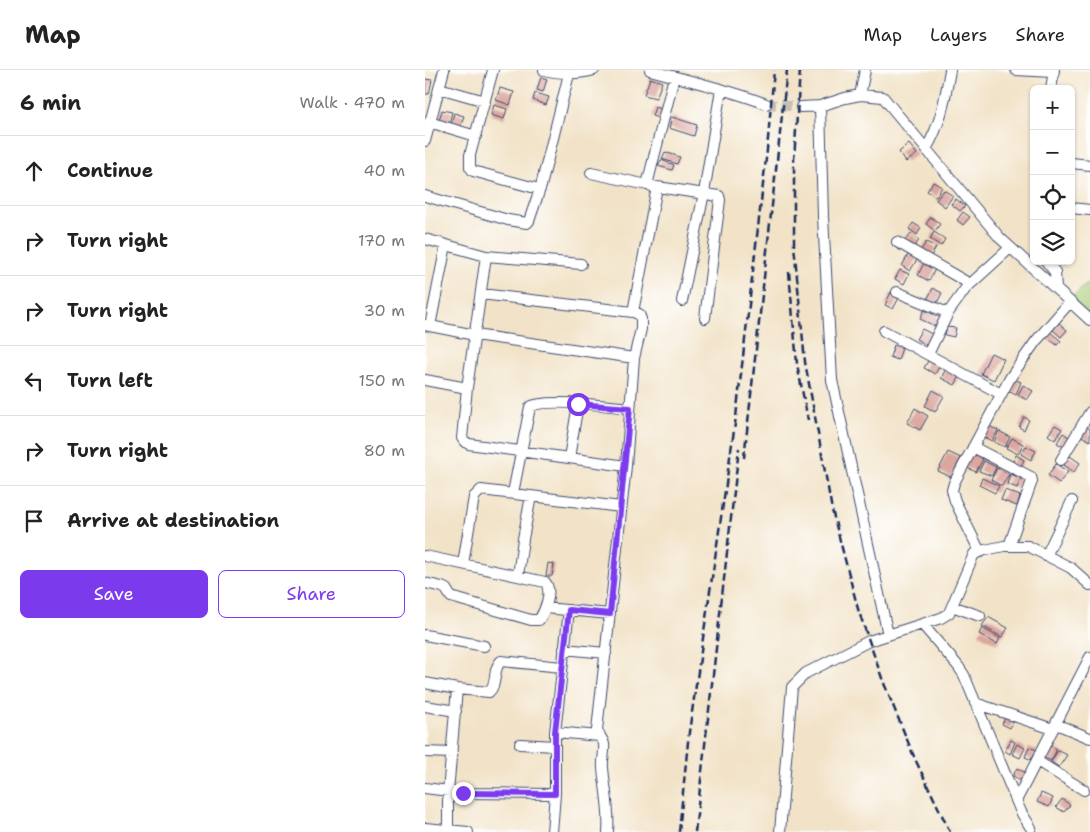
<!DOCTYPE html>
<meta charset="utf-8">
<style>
body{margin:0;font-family:"Shantell Sans",sans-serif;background:#f2f2f2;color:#222}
.controls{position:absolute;right:15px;top:15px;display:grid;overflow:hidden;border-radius:8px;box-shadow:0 1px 4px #0004}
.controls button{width:45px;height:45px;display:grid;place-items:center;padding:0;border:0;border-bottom:1px solid #e0e0e0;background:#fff;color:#222;font:25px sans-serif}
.stop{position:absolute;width:15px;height:15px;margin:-11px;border:4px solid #7c3aed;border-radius:50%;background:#fff}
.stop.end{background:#7c3aed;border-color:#fff;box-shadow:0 1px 5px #0008}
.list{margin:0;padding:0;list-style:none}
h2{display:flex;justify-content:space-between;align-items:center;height:65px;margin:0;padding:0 20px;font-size:21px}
h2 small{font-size:16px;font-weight:400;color:#767676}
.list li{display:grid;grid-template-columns:32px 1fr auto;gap:15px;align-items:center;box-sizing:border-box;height:70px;padding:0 20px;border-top:1px solid #e0e0e0}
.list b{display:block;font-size:19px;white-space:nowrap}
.list em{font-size:16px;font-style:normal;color:#767676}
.actions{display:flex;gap:10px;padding:15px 20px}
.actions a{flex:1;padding:11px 0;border:1px solid #7c3aed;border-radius:8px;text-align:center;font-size:18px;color:#7c3aed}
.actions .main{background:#7c3aed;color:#fff}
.icon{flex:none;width:28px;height:28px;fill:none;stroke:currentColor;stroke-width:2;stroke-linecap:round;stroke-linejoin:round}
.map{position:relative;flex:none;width:665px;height:762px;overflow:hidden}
header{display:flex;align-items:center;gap:30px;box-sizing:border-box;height:70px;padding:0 25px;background:#fff;border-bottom:1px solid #e0e0e0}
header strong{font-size:24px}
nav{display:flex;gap:28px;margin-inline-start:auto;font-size:18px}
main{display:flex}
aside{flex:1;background:#fff}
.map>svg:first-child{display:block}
</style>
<header>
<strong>Map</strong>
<nav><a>Map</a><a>Layers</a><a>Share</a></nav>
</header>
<main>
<aside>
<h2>6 min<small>Walk · 470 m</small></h2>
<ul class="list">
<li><svg class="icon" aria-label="ahead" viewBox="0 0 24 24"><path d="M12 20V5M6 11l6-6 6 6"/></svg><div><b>Continue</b></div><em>40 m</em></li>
<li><svg class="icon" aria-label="right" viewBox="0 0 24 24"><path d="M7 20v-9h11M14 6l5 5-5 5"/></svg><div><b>Turn right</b></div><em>170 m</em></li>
<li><svg class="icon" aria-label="right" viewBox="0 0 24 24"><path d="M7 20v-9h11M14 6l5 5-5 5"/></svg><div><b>Turn right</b></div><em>30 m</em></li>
<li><svg class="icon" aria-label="left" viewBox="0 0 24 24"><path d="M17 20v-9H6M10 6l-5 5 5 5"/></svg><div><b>Turn left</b></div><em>150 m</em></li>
<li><svg class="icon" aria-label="right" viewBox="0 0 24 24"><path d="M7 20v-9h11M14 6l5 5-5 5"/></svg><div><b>Turn right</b></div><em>80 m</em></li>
<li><svg class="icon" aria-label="arrive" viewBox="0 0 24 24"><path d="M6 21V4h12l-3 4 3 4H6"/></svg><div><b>Arrive at destination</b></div></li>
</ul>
<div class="actions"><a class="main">Save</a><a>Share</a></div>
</aside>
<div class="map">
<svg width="665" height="762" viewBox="0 0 665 762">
<rect width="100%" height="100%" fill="#fff"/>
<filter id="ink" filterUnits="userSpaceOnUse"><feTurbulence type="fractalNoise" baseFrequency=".02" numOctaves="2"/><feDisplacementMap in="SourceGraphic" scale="10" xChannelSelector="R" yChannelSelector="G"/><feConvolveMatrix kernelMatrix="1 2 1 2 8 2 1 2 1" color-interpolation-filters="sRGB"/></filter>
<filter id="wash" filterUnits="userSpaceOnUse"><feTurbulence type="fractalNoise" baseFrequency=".0096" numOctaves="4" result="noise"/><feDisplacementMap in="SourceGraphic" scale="20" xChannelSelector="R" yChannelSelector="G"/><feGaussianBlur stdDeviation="1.12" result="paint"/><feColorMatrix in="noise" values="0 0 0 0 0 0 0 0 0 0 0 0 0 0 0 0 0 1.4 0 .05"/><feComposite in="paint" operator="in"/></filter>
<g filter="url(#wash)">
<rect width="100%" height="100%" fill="#f2e3c8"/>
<path fill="#a9cb74" stroke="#627d69" d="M663 213 665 214V246L646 228Z"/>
<g id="blocks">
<path fill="#dba69f" d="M116 7 122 9 118 22 112 20Z
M225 8 237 12 231 28 219 25Z
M0 9 7 10 4 24H0Z
M75 18 89 22 85 35 71 30Z
M110 23 124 27 121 35 108 30Z
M69 35 82 39 79 49 66 45Z
M230 37 240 40 237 49 227 46Z
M17 40 27 42 24 54 14 51Z
M29 43 39 46 35 58 26 55Z
M247 47 272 55 269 66 244 58Z
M484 74 492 84 481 92 474 82Z
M240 82 255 87 252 94 237 89Z
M236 90 249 95 247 100 233 96Z
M508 112 517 117 511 127 502 121Z
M519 120 528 126 520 137 511 130Z
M531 129 540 136 535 141 526 134Z
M538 142 545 147 538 155 532 150Z
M506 147 515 154 510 161 501 154Z
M488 153 496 158 492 165 484 159Z
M509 162 520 169 516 176 505 169Z
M486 164 494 170 488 179 479 172Z
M501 172 511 177 505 188 495 182Z
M484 183 493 188 485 201 477 196Z
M500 191 511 197 504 211 493 205Z
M475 200 484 204 479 214 470 209Z
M508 218 517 223 511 235 502 230Z
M466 222 475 226 468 239 460 235Z
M499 240 516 248 512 257 495 249Z
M634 253 642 260 636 267 628 260Z
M522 257 531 258 529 267 520 265Z
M497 259 509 265 503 276 491 269Z
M625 262 636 271 632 275 621 267Z
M469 275 477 278 473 290 465 287Z
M566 283 579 289 569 310 556 304Z
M503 291 514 297 510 304 499 298Z
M521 299 535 306 530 315 516 308Z
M587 308 596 312 591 324 580 319Z
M598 315 608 321 602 330 593 325Z
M508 320 519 326 510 342 500 336Z
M490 338 503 346 495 360 482 353Z
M599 347 604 350 599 360 594 357Z
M561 355 573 360 567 371 556 366Z
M630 355 637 359 630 370 623 365Z
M661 356 665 359V371L655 365Z
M574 361 585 367 580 377 569 372Z
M638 363 645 368 639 377 632 373Z
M587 368 598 374 593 384 581 378Z
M601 376 611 381 606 390 596 384Z
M523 382 536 388 526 407 513 401Z
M546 382 558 389 551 402 539 396Z
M591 385 599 390 594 400 586 396Z
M645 386 655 393 649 402 639 395Z
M559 391 571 397 567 406 554 401Z
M631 394 643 402 634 413 623 405Z
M572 398 584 404 577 416 566 410Z
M585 404 596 408 592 418 582 414Z
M557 408 574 416 570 423 554 415Z
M580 420 595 426 592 436 576 430Z
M123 493 129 494 127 506H121Z
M563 547 583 558 577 567 557 556Z
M557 558 575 568 572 574 554 564Z
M582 644 590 649 585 658 577 654Z
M586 670 590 672 585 684 580 681Z
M592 674 600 678 595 688 587 684Z
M622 674 632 679 626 691 616 686Z
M604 677 612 680 607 690 600 687Z
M633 680 642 685 634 697 626 692Z
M592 698 601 703 597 711 588 706Z
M616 723 628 728 624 737 612 732Z
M637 729 645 735 639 742 631 737Z"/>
</g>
</g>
<g filter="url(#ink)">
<use href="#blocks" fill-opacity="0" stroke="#3b4a6e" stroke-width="1"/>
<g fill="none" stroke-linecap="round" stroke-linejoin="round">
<path stroke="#c7bfb3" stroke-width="10" stroke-dasharray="10 5" stroke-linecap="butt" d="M341 34 376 37"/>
<defs>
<path id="minor" d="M68 0 45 85V97L48 101 114 119
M119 0C137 4 152 5 169 0
M225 0C264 11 304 19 341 34
M591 0 628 2
M14 18 60 31
M626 19 629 0
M435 25 440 0
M395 36 398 147 407 310 463 565
M376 37 395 36 420 28 435 25 458 27 575 168 665 250
M4 52 51 66
M0 71 19 0
M501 79C516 54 520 29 525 0
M646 93 665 95
M166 103 232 117 294 126 295 130 280 248
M222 115 249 7
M0 126 83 150 102 153 104 151 116 116 144 4
M646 138 665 140
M0 169 61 186 156 194
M472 172 545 214
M61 186 42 318 37 368 39 371 44 374 201 396
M621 191 630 202 631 219
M472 222 523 243
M56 224 208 242 214 244 216 249V259L209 288 201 396 172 660C174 666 178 669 179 674 180 682 177 690 178 698 180 720 185 740 183 762
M257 231 279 123 296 19
M208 242 232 117
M0 255 50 265 209 288
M5 256 21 175
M459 261 576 324
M503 284 523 243 541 218 585 178
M0 310 42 318
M548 377 606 407 607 411 584 476
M144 388 153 334
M636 390 665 342
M88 423 105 337C118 328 187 336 205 338
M555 482 530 431 527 420 529 413 585 308 611 271 645 232
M0 486 120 512C128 521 120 541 114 550H106L26 527 21 519 17 517 0 513
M621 486 647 431
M38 494 49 427 56 420 196 437
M93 506 98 469 106 426
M527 536 555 546
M120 538 185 544
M497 554 533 596 539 605 596 742 606 758
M0 565 59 576
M139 579 181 583
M0 613 32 619 64 622C73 614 67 599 76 591L137 597
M550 633 628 659
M0 636 31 641
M631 654 665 668
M130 662 174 666
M95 674 130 676
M0 682 27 683
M612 691 659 720
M0 718 39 723 130 724
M592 729 665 587
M0 758 43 762
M23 760V722L32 619
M127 762 130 724V662L144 540
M355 762 367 617 381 603 444 571 516 548 524 543 549 484 560 480 579 476H603L646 498 665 515"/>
</defs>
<use href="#minor" stroke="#3b4a6e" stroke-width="12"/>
<use href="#minor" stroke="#fff" stroke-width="10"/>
<path stroke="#1b2f5e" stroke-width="2.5" stroke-dasharray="8 4" stroke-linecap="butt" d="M375 0 369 90V175L380 292 407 440 433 539 458 611 490 689 525 762
M364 202 372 294 383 350
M319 388 362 0
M254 762 264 662 311 347 342 80 349 0
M270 762 314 378"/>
</g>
</g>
<g fill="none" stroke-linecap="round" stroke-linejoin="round" filter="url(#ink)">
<path stroke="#7c3aed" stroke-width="6" d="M38 723 130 724V662L144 540 185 544 205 338 153 334"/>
</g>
</svg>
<div class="controls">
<button>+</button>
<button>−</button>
<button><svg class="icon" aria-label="locate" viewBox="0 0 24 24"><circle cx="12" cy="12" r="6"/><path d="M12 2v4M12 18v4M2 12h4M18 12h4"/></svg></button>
<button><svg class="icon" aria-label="layers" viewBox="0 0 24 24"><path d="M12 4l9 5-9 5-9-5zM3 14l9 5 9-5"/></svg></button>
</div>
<div class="stop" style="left:153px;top:334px"></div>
<div class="stop end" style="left:38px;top:723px"></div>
</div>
</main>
